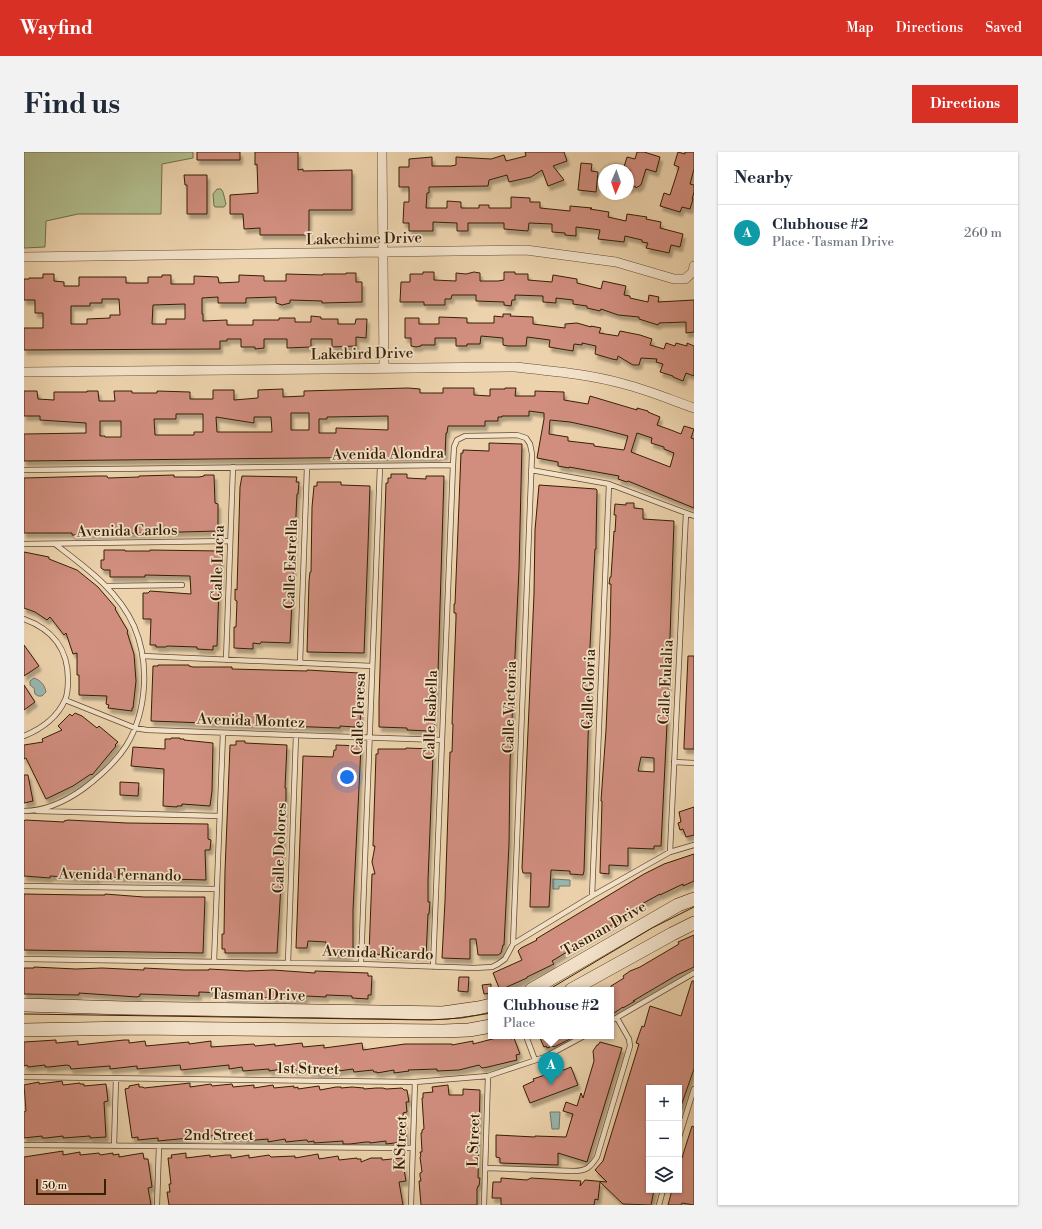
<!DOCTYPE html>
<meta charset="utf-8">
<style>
body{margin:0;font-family:"Libre Bodoni",serif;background:#f2f2f3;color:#1f2937}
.controls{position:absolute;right:12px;bottom:12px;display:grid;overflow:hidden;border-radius:0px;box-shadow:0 1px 3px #0004}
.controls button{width:36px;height:36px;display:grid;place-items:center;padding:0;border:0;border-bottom:1px solid #e0e1e3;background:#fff;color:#1f2937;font:20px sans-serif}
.compass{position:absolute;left:574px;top:12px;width:36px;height:36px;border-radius:50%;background:#fff;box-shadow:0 1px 3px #0004;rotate:182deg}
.scale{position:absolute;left:12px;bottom:10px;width:70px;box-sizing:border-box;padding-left:4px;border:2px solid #371f02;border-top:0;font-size:11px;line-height:14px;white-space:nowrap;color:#371f02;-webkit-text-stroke:3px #f3e2ca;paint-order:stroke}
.you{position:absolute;left:323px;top:625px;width:14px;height:14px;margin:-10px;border:3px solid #fff;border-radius:50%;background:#1a73e8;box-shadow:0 0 0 6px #1a73e833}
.badge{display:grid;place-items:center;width:26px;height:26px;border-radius:50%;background:#d93025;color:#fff;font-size:13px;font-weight:700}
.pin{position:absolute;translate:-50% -33px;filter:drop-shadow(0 1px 2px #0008)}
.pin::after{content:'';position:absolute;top:21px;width:14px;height:12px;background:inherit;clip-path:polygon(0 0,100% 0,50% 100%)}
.popup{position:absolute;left:464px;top:835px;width:126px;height:52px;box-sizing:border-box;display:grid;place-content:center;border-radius:0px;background:#fff;filter:drop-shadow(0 1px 3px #0005);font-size:13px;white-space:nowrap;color:#747a83}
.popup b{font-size:15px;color:#1f2937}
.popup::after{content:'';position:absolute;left:50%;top:100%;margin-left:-8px;border:8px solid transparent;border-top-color:#fff}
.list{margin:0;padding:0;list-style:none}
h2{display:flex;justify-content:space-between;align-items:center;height:52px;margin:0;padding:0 16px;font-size:17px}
h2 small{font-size:13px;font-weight:400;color:#747a83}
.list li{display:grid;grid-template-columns:26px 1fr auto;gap:12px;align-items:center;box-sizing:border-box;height:56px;padding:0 16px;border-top:1px solid #e0e1e3}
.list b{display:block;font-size:15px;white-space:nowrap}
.list p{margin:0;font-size:13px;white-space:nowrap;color:#747a83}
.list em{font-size:13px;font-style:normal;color:#747a83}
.icon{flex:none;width:22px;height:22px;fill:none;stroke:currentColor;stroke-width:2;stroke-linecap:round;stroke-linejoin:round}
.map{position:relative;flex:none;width:670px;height:1053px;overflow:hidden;border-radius:0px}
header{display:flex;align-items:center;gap:24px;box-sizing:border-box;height:56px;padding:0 20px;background:#d93025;color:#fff}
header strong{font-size:19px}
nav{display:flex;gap:22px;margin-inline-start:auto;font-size:14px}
.intro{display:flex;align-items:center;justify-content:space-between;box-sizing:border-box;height:96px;padding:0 24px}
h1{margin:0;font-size:28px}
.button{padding:10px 18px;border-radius:0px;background:#d93025;color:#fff;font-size:14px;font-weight:700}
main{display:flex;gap:24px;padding:0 24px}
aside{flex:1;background:#fff;border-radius:0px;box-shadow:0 1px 3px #0004}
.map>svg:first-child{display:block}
</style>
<header>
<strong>Wayfind</strong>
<nav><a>Map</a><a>Directions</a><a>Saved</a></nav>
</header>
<div class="intro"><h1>Find us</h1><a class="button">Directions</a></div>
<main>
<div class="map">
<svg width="670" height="1053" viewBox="0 0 670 1053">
<defs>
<filter id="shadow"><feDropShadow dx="2.5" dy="4.5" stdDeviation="1" flood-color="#0004"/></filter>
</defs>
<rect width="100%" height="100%" fill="#ecd3ad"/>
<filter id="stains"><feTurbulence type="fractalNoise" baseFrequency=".005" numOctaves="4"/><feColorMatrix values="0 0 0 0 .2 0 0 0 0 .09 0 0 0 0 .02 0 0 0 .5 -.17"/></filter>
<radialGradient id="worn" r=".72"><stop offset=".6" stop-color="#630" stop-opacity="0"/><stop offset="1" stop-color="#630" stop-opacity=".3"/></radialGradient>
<path fill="#b2be8f" stroke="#746e48" d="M0 0H169V6L138 12 137 62H54L22 69 21 95 0 96Z
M193 37H197L199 40 202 52 200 55H191L190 54 189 42Z"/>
<path fill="#99b7b0" stroke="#727a6a" d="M10 526C16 528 21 533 22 540L18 544H14L11 542 10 536 6 533V529Z
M529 727 546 728V734H535V737H529Z
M526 960H536L535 977H528Z"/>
<path fill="#d18e7f" stroke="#371f02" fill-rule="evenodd" filter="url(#shadow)" d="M173 0H216V8H173Z
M231 0H274V18L279 17V19L328 18V58H285V83H236V76L220 77 219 62H206V43L234 41 233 12 231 13Z
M501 0H540L543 9 529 14 540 28 524 34 518 18 507 25 485 30 483 23 465 28 464 34 405 35V41H403L402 56H423V49L437 50V56H455V53H465V56H487V45L506 46V50H516V56L546 59V54L568 56 566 57 585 60 584 65 602 69 603 62 623 65 622 67 637 70 636 76 659 82 656 95 647 93 645 101 622 96 624 91 618 90V88L601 84 600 90 574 87 576 78 569 77 552 75V84L541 83V81L528 80V72L505 71 504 79 480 77V71H444V79H433V71L409 70V79H385V71H379L380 50H385V35H375V15H385V7L408 5V14H427L432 13V5L467 7 480 3 482 9 502 4Z
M613 0H620L636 5 632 20 622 17 617 33 612 36 611 34 604 37V25L606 18H599L603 5 611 7Z
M654 0 661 2V0H670V17L666 32 670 33V40L668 47H669L666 57 658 55 656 60 636 54 640 41 646 43 655 15 650 13Z
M557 11 568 12 567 19 574 20 572 40 554 38Z
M160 23H183V62H163V33H161Z
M399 120H410V128L432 129V121L442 122 450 120 456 121V129H474L480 128V120H491V122H504V128L528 130 529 123 553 127V131L577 137 579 129 602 134 600 143 606 144V146L624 150 625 143 635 145 634 150 670 148V180L662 181V170L635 171 634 173 615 167V165L594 163 577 157 576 159 563 156V154L549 152V148L532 146V151L519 150V144L491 143V148H488L487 154 480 153V150L452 149V143H428L427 147H421V153H400V150H376L377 130H386V122H399Z
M322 121H332V130H338V150L298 151V149L266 148V151L258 153 252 151V145L222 146V151H194V145L178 146V162H179V169L203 168V173H229V168H255V166H271V170H287V164L297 165V167H314V172H331L332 167H343L342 186 332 185V194L308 195V187H287V195L263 196V187H240V196L231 197V195H217V187H203V189H196V197L0 198V176H19V161H11V148H0V127H5V126H19V122H30V129L40 130V134H55V125H102V131H124V125H138V123H147V132H170V124L194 125 195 131 215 130V123L240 124V129H262V122L299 123V122H322ZM78 147H95L96 163H86V166L63 167V172H47V154H66V151H78ZM161 152V167H142V172H128L129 153Z
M479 162H487L486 164 509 165V172L541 176V172L553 171 567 175V174L577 176 575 181 594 184 596 179 616 183 628 187 626 193 640 197 642 191 651 194 652 191 663 194V191L670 194V224L662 221 659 229 649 225V224L636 220 639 212 632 210 633 207 617 206 615 213H609L594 204 593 208 588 207 571 202 572 194 558 191V193L550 192 549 199 525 195 526 188 503 185 502 194H484L479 193V186L457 184 456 192H443V194H432V186H411V193H397V194L392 195 387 194V186H381V166H395V172H415V165L443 166V171H470V164L479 165Z
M384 236 396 237V241H419V236H450V243L466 244V237H481V236H492L491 244H511V239L540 240V248L564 252 566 244 613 258V256L624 259V260L636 265 633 273 647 278 657 282 660 274 670 277 667 286 670 287V356L604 329 603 330 594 327 595 324 545 315V316L534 314V310L513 306 520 267V261L505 259V264H478V265H474V269H461V274H424L423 281H422L421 304 415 303V305H375L0 309V282L62 281V271L16 268V264H0V239H13L14 247 30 248V240H63V239H74L75 249H91L90 239H108V241H133V239L166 240V247H189V238H210V248L234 246V238L259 237V245L280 244V239ZM267 261H285V278H267ZM152 262H179V280H170V283H131L130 267H152ZM364 264V278L312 276V281H295V267H303V265ZM192 265 230 271V265H247L248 280H193ZM526 268 546 270 574 276 604 284 600 298 570 294V292L544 289V285L525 282ZM76 269H97V285H81V284H76ZM613 281 628 286 627 291 640 295V297L650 301 646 315 607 300Z
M465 291 498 292 495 417 486 611 485 692 480 793H479L477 801 474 803H454L452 787H446V807L418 806 421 749 426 600H428L429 572H428L432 466V461H430V452H431L437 301H439V298L465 299Z
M367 322H383V326L402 327V324H420L414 521 410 576H405V579L383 578V576L355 575V549L362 331H364V326H367Z
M150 323V325H175L180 324V323H190L191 351 194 352V379L48 383V381H0V326L73 324H83L84 326 115 325V324Z
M218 324 273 325 272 330H275L274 342H273L266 491 237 490 236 492 229 491V497L210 496V475H212L213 449 211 448V437L213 438 216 335Z
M293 330H317V333L346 334 344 394 340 501 283 500 285 429 286 420H287L288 355 290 334H293Z
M515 333 572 337 573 338 572 387V397H571L565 514H567L564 555H565L560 719 559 723 546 722V719L527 718 525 755H506L507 721H499L498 716 510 442 511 378Z
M602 351H610V356L619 357V367L650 369 643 572 637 694H630V697L604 696V714L585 713V722L576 721 578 649H577L582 578 586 484 587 432H585L586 425H587L590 379 591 380 592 363H590L591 352 602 353ZM617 605 630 606V620L614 619Z
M80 398H101V399H126V398L197 399V433H195L193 494H189V498L173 497V495L143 494 142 495H132V493H126L127 467H119V441H124L126 439 167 442 166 424 121 423V425H86V418H80L77 416V408H80Z
M0 400 25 405V407L53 418 74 435 92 456 91 457 104 479 103 480 110 502 112 529 109 556H108V559L84 556 85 553 82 552 83 544 55 543V523H53V501L49 502 42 481 40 483 26 465 23 468 11 460 0 456Z
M0 493 15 514 0 524Z
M664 504H670V597H660V593Z
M134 513H165V514L169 515H208V517L283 519V518L335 521V524H339L336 571H331V575L316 574V576L127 569 129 514H134Z
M0 533 11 550 0 558Z
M51 561 58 564 73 576 75 574 94 590 91 593 92 594 68 623 67 622 49 634 22 647 2 606 0 607V593L19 590 18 587 38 578 34 574 46 562 48 564Z
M147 586H156V587H160V588L189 591 188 639 186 654 158 652V654H153V655L139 654 140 617 107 614 109 595 141 597V587H147Z
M212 589H221V591L263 593 261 636H262V646L253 801H201V797H198V782H200L201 719 206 593H212Z
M312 593 337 594 329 758V800H326V803L322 804 302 803V790L284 789 283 796H272L279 604 309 605 310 598H312Z
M382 596 408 597V602H409L404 728V750H406L405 762H404L402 804 345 802 348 722H351L348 710 351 694H349L352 602H354V597H382Z
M0 623H4L9 649 0 651Z
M96 630 115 631 114 644 96 643Z
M670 655V683L662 685 659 677 656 678 654 671 657 670 655 660Z
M1 668 40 670V669L44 668 103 671 184 672V687L187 688 186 698H181L182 728 74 725V727L26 724V726L0 724V669Z
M670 702V729L659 734V732L636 743V742L594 765 596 768 528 809 530 812 503 825V826L476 838 469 821 498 808 494 799 497 796 513 788 512 787 620 722 640 712Z
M0 742 60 743H81V742L120 745H181L179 801 0 798Z
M670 783V815L653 823 609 849H611L599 856V855L587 863V834L600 826 599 824 606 819 616 815 655 792 654 790Z
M10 815 52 817 78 816 120 818V816L160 818H185V817L222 819 249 818 291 821V819L344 821V824H348L347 843H344V847L328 846V844L302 843V845L282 844V847L205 845H201V841L175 840V844L116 842V844L113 845 55 841V843L0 842V816H10Z
M435 825H445L444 840 434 839Z
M668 829H670V917L657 954H655V936H636L625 933V1038H630L627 1053 599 1052 576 1030 574 1048 571 1047 570 1053H477V1046H468L469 1030H477V1026L503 1028 507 1026 557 1029 556 1034 561 1028 583 1030 571 1018 579 1009 615 892 612 891 618 874 620 875 626 854 657 864Z
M467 832V841L460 842 458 833Z
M480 884H486L487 887 490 886 496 902 492 903 493 908 464 915 458 916 455 913 435 918 413 919V917L384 918 385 919 370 921V918L353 921V920H350L349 918 330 920 329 917 293 922 292 920H285V917L270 919V917L264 918V916L245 919V917L219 919 218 915 205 917V913L157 918 156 913 113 917V914L86 917V914L47 917 46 914 43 913 25 915H21V913L4 915 3 913 0 914V890L32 888V891L54 889V893L100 888H105V891L121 889 122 894 165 890V892L187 889V895L230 892 231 894 251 892V894L278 891 279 895 300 893V896L338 891 339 898 381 892H428V893L449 889V892Z
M515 884H552L530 895 529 894 523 896 522 894 520 895Z
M576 890 598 896 563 1010 534 1001V1013L476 1011V1006L472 1005V983L511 985V984L542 985 549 962 539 959 542 950 553 954 557 941 559 946 570 909 569 899 573 893H574Z
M547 915 554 933 506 951 499 934 510 929 509 927 524 922 525 924Z
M38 929 39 933 56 931V932H60V934L82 932 84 949 80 950 82 985 66 986V984L39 986V984L22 986H18V984L0 986V960L2 959 0 933 15 930V932Z
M166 931V935L187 932 188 934 208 932 209 935 230 933V936L249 933 250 936 270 934V936L274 935V937L295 934 296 938 312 935H317V936L328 935 340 936V937L352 936H359L362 937 378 936 380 938H383L385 950H382L383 960 379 961 383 988H378L379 990 362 992V989L346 991V990H342L326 992H319V989L290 991V989L284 990 283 988H281L262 990 261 987 244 990V987L220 989V986H217L198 987V985L196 986V983L134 989V986L114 988V985L108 986 101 937 105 936V934L115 932V935H119L120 936Z
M424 933 425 943H439V937L456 938 454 1026H456L455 1034H454L453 1037V1053H397L395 1029H397L396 1024V1021L398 1020 396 1005 397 1004 396 1000H398L397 981H398V978L400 977 398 946H399V941L409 940 408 935Z
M668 974 670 975V1053L658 1051 657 1053H644L648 1038H655V1012H656Z
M39 999V1003L56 1000V1003L75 1001 76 1003 89 1001V1003L95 1002V1005L119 1001 120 1007H124L128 1035 124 1036 127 1053H0V1005Z
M162 1001V1006L186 1003V1005L202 1003H207V1006L225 1003V1006L245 1003 247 1005 271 1004V1006L294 1002 295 1007 314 1004 315 1008 333 1006V1007H337V1010L347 1006H358V1008L378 1006 382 1029 375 1030 379 1053H145L143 1040H146L145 1032H147L144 1006H148L147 1003Z"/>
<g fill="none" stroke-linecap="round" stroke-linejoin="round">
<defs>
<path id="lane" d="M0 318 429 313
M507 318 585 332 670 364
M0 392 206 389
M83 434 158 433
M0 467C28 477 44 497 44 527 44 534 44 542 41 548 33 566 17 577 0 584
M119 504 348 514
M202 508 209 315
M276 511 283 315
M41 548 111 576 123 578 418 588
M650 610 670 611
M0 659C21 659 42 649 59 637 75 625 91 611 102 594 123 560 126 511 110 474 94 438 61 415 31 392
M13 659 195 664
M646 700 662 361
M0 734 192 737
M568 744 585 332
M0 807 337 812 450 816 468 815 474 812 481 807 489 792 568 744 646 700 670 693
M190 810 199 581
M264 811 272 583
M337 812 356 314
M409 815 429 313 430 295 433 288 441 284 493 283 502 286 506 292 508 302 489 792
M587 869 670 821
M502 884 511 908
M0 925 391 930 464 924 521 905 560 884
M655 985 670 937
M0 993 389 996
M90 994 92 926
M461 1016 549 1019C562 1019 566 1016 573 1005L606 894 605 887 593 866
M133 1053 135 994
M387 1053 391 930
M460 1053 464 924
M635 1053 639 1038"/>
<path id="street" d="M358 0 360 216
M0 105 502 98 592 110 650 127H661L669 120 670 114
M0 220 491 215C528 219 565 222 600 232 624 238 647 248 670 256"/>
<path id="secondary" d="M507 838 654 753 670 747
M547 838 648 782 670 771
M0 853 101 856 419 861 454 856 467 853
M0 878 107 876 419 879 445 878 467 874"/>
</defs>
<use href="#lane" stroke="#644c2d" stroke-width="6"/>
<use href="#street" stroke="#644c2d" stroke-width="10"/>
<use href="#secondary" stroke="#371f02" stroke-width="14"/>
<use href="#lane" stroke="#f3e2ca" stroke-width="4.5"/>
<use href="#street" stroke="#f3e2ca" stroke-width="9"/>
<use href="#secondary" stroke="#f3e2ca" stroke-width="13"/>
<path stroke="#371f02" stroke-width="1" d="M524 838 628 776 670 755
M0 862 406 868 437 866 467 861"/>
</g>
<g text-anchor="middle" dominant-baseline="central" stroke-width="3.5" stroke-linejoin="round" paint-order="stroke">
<g font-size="15" fill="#371f02" stroke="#f3e2ca">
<text transform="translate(340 87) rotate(-1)">Lakechime Drive</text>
<text transform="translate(338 202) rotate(-1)">Lakebird Drive</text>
<text transform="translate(364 302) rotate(-1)">Avenida Alondra</text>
<text transform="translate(103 379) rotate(-1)">Avenida Carlos</text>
<text transform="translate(194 411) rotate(-88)">Calle Lucia</text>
<text transform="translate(267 412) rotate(-88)">Calle Estrella</text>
<text transform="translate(642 530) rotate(-87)">Calle Eulalia</text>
<text transform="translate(565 537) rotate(-88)">Calle Gloria</text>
<text transform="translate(486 555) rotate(-88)">Calle Victoria</text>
<text transform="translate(335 562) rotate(-88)">Calle Teresa</text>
<text transform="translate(407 563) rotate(-88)">Calle Isabella</text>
<text transform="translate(227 569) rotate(2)">Avenida Montez</text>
<text transform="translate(256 696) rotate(-88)">Calle Dolores</text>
<text transform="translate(96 723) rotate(1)">Avenida Fernando</text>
<text transform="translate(580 777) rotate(-30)">Tasman Drive</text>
<text transform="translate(354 801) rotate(2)">Avenida Ricardo</text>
<text transform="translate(234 843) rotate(1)">Tasman Drive</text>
<text transform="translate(284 917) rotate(1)">1st Street</text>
<text x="195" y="983">2nd Street</text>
<text transform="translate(450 988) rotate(-88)">L Street</text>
<text transform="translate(377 991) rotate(-88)">K Street</text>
</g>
</g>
<rect width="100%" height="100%" filter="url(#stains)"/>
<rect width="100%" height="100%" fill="url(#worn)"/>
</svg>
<div class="controls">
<button>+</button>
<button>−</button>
<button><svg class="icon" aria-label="layers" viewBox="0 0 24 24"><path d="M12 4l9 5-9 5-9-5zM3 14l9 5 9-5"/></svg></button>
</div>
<svg class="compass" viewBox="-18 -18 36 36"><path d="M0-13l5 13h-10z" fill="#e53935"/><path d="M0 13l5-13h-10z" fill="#747a83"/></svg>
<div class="scale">50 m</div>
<div class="you"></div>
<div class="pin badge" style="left:527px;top:933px;background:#0f9aa8">A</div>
<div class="popup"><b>Clubhouse #2</b>Place</div>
</div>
<aside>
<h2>Nearby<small></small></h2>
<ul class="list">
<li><span class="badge" style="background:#0f9aa8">A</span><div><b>Clubhouse #2</b><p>Place · Tasman Drive</p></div><em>260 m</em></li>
</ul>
</aside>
</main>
